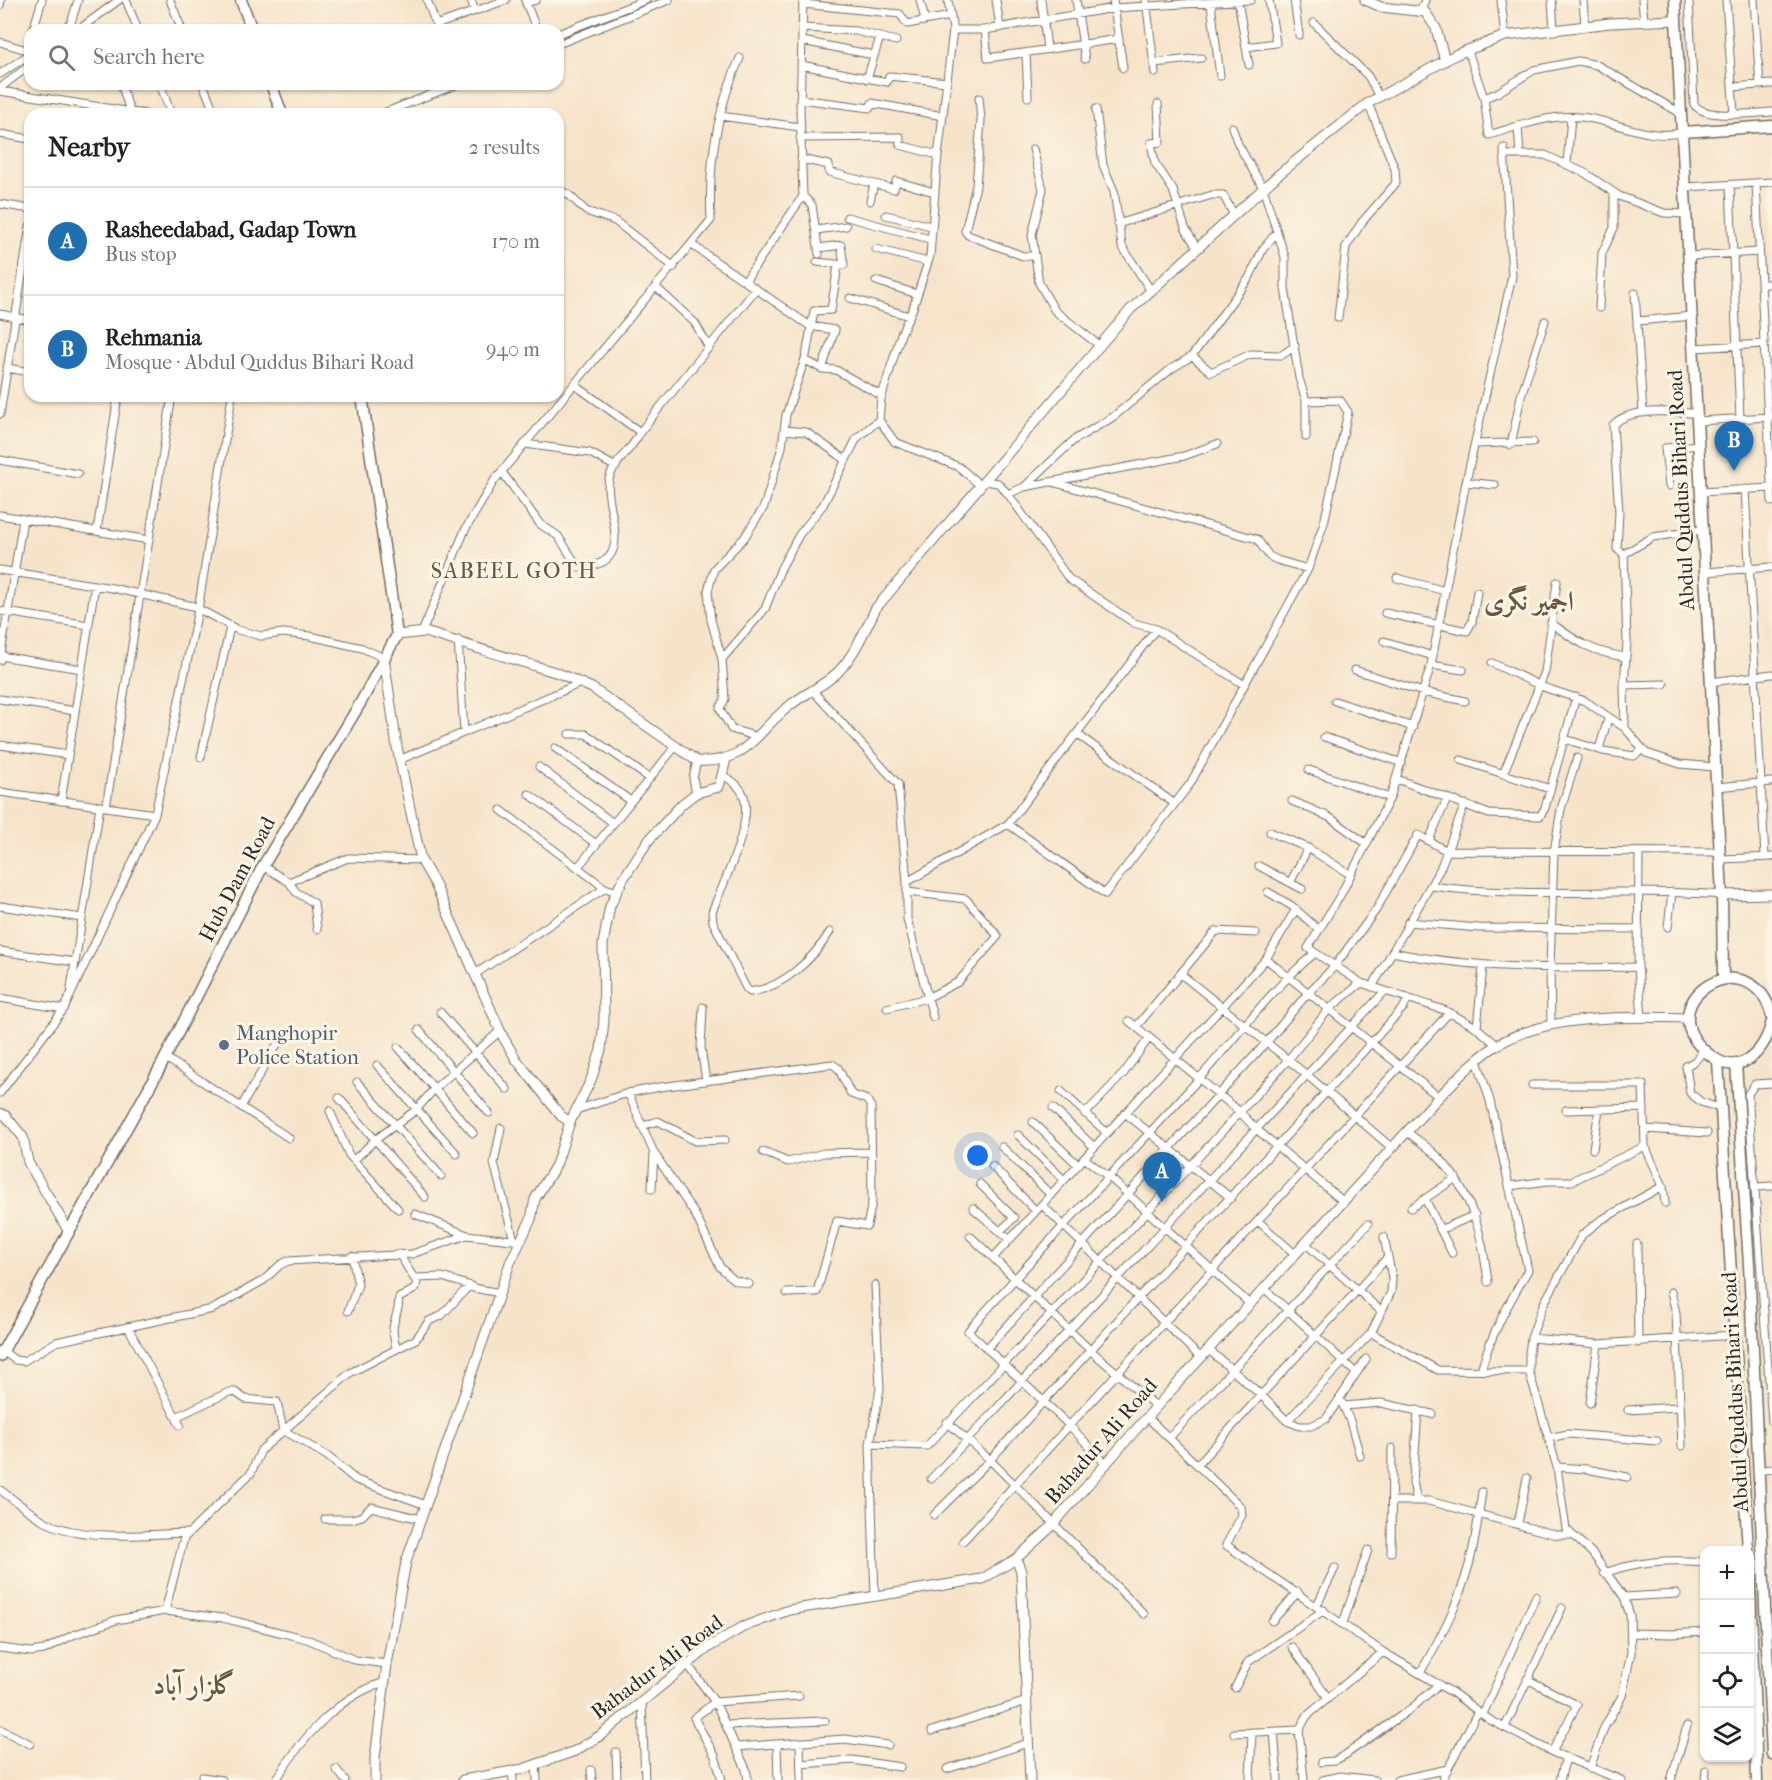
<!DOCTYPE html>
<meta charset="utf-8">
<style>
body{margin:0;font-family:"IM FELL French Canon",Amiri,serif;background:#f6f6f6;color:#222}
.controls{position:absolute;right:18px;bottom:18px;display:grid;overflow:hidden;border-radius:12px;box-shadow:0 2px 4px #0004}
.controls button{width:54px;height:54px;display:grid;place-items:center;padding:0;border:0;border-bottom:2px solid #e0e0e0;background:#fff;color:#222;font:30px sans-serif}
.you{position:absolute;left:978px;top:1156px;width:21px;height:21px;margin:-15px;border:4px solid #fff;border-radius:50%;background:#1a73e8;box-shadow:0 0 0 9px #1a73e833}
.badge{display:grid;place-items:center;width:39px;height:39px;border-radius:50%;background:#1f6fb2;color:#fff;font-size:20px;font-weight:700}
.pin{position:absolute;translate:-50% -50px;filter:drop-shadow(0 2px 3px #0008)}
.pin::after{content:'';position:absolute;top:32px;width:21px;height:18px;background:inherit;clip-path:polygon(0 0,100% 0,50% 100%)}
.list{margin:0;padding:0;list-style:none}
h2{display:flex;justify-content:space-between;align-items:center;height:78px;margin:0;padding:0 24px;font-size:26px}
h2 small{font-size:20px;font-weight:400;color:#767676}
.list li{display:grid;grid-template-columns:39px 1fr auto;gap:18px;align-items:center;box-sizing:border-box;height:108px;padding:0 24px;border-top:2px solid #e0e0e0}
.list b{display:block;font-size:22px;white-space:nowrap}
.list p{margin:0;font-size:20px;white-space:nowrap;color:#767676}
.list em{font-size:20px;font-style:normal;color:#767676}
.icon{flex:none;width:33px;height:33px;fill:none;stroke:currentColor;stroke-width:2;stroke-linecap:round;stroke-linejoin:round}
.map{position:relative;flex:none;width:1772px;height:1780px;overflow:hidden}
.search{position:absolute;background:#fff;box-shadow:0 2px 4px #0004;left:24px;top:24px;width:540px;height:66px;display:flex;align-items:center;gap:15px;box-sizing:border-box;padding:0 21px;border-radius:18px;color:#767676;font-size:22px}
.panel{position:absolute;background:#fff;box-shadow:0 2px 4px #0004;left:24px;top:108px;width:540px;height:294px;border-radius:18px}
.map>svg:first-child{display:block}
</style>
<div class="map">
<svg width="1772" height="1780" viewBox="0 0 1772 1780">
<rect width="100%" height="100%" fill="#fcf5e5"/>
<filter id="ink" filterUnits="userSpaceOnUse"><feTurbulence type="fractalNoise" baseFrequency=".0167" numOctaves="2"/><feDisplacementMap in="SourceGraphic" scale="12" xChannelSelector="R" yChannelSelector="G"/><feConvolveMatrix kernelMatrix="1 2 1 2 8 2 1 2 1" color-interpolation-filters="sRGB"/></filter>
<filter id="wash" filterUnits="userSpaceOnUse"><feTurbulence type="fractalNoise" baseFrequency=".008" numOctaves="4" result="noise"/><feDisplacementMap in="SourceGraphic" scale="24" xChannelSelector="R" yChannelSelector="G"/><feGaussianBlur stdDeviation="1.35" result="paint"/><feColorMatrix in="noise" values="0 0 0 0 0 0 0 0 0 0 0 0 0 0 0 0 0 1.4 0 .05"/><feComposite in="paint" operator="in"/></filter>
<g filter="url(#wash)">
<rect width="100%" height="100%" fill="#f6e4ca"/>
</g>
<g filter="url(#ink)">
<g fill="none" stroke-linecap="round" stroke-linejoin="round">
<defs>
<path id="minor" d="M126 0 138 30
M170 0 182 30
M427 0 438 30
M471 0 475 11
M525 0 526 3 536 0
M920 0 925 20
M996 0 1000 28
M1041 0 1047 49
M1076 0 1085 59
M1113 0 1123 68
M1146 0 1155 73
M1294 0 1299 35
M1501 0 1505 36
M1552 0 1554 30
M1583 0 1585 26
M1642 0 1644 21
M1689 0 1694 104C1703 120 1754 113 1772 112
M1726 0 1734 113
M1754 0 1760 85
M1238 1 1249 65
M526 3 537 30
M803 4 900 14 907 24 951 16
M1211 4 1220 76
M0 5 1 0
M1421 10 1425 0
M1314 23 1368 76 1379 97
M436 25 506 0
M803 28 856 31 896 41
M33 30 42 0
M62 30 71 23 78 0
M78 30 119 0
M953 30H985L1114 8 1251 0
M985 30 988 58 1119 39
M558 34 646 0
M802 41 874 55
M0 42 30 51
M558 44 669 0
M1246 47 1276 43 1269 0
M1468 51 1484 98 1489 135C1516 127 1550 114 1579 117 1612 119 1650 142 1683 132
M1026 53 1028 97
M1154 63 1201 58
M801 65 887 82 889 76 947 82
M0 74 30 54
M867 79 880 37
M121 84 130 111
M160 84 171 114
M203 84 215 114
M1733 87 1772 84
M0 88 30 65
M0 91 145 114
M979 98 981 120 976 186 965 231 968 235 1023 256H1034
M1484 98 1497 93 1534 70 1578 61 1597 65 1682 114
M800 99 870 108 872 103 943 116
M1158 104 1160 142 1151 143 1155 163 1173 190 1185 228 1197 248
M1096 109 1103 165 1114 191 1122 246 1151 291
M381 114 458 84
M720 116 800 127
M1232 127 1238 144 1263 188 1285 257V288L1299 378 1306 401V437
M1518 127 1520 154
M0 134 30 139
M800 138 900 137V145L938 155
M1033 149 1043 189 1032 235 1039 283 1055 311 1100 346
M1504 155H1545L1585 173 1619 196 1664 213 1687 214
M801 159 829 165V172L894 189 896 181 934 192
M1567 164 1571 117
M1756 183 1772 502
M1730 185 1740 419
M1686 187 1772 182
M558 189 569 195 586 211 615 221 674 267
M803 196 812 205 819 254
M870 201 874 184
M0 204 30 209
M886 215 931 226
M847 217 930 239
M1118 224 1212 195H1223L1234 215
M816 230 846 226
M692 245 810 326 835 330 822 369
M876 249 928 262
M1689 256 1759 252
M817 262 844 265 841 245 818 248
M745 281 803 196 800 110 803 0
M876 281 917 294
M1761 284H1772
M657 288 695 323 709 348
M1635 293 1643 413
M850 298 909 316
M1599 308 1602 253 1614 228V193
M0 314 30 320
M1338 318 1346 247 1362 222 1396 183 1395 169 1368 103
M1638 321 1692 316
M1693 348 1764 344
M1192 356 1211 372 1251 354 1282 355 1295 346
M805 360 822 369 836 370 882 396
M7 368 30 372
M0 414 30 226
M879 420 895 442 959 467 981 486
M1697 421 1770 417
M784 430 806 432 846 460
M640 432 756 289
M525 444 590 453 616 467
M1476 444 1533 442
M1511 445 1521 396 1545 321
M0 460 78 474
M502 472 540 524 558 536 578 567C642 567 602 507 609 479 614 461 633 449 640 432L575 385
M985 481 998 483 1008 494 1024 487 1074 440 1113 417 1171 369 1192 356 1249 278 1263 249 1277 232
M1052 482 1257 539 1269 556 1277 560 1308 569
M1466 482 1495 485
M1669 486 1665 448 1699 445
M1024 487 1184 456 1217 444
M1745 489 1765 857
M1701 492 1771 488
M1008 494 1069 579 1134 623 1156 629 1243 684
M0 515 149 540
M97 531 118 396
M1624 554 1653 537 1703 530
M0 570 112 588 193 606 238 630 261 636 283 633 310 636 362 648 384 658
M1705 572 1772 567
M1397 578 1445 591
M0 611 89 625
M1385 613 1467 631 1472 622 1477 592
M1551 623C1577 642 1592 652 1625 657
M422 632 465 530 494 481 711 220C708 165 717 109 740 58
M458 640 464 732
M1384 641 1433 656
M0 656 82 669
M722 659 765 609 781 568 799 535 823 505 857 438 879 420 881 399 901 334 913 308 930 256 937 165 953 30 948 0
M0 660 23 519
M1492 663 1543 687 1585 701 1625 728 1646 753 1680 764 1715 767
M1431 665 1463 670
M1355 670 1423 692 1465 701
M1711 682 1772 674
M1624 685 1664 684
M812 690 898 784 907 882V919L933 1017
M0 699 75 711
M1335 701 1413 727
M1625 728 1624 685 1627 642 1624 554 1617 549 1619 512 1613 425C1631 406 1673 413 1697 413
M569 734H586L649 778
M1077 734 1175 804
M758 737 731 729C728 720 722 716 720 708L725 699 722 659 711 620 708 591 714 569 744 538 764 507 782 447 786 415 806 356 814 311 831 310 838 265
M1324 737 1402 763
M1565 739 1603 751 1634 756 1643 749
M0 745 68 755
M555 748 631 801
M1599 749 1608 719
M201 757 230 627
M399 760 581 683
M1461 760 1550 789
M539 767 613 823
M1309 770 1390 798
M1503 774 1545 672 1557 582
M723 775C731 780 739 785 743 794 755 821 722 885 712 912L713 922 746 988 750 992C783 988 813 959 830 932
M1397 779 1489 814 1540 816 1545 808 1576 697
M1716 787 1772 782
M0 792 155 814
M696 793 693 778 697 761
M529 794 596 844
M61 801 95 585
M1292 801 1329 817 1367 844
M106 807 172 396
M501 810 605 888
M1008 824 1105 894 1190 784 1308 569 1324 523 1348 412 1340 400 1306 401
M1270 832 1308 848 1351 875
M1429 840 1447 799
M1639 853 1638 967 1642 1018
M1720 859 1772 857
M263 866 289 882 296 892 314 903 317 929
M1259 866 1302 889
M578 867 675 747
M1291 881 1308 848
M289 882 348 858 421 860
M907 882 1008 824 1156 629
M1431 886C1527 899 1625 887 1722 895
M1268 892 1292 906 1319 930
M0 906 82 918
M1408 922 1479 928 1639 929
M1668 927 1672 892
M0 951 75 962
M1392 952C1473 969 1556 969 1638 967
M1266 959 1439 1097
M475 974 605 888 617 892
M1182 975 1307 1075 1392 1148
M1372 987 1440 869 1465 804
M71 988 100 806
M0 998 64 1009
M703 1007 701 1048 706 1081
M887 1008 927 998 958 982 998 936 966 899 907 892
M440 1012 507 1089
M1129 1021 1240 1112 1255 1128 1344 1202
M1551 1024 1550 966 1554 852 1561 809 1577 758
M1136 1027 1216 931 1256 933
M1477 1028 1483 966
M419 1030 489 1113
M1497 1045 1476 1027 1444 1010 1361 983 1308 948 1341 894 1390 798 1431 665 1466 482 1512 276 1504 148
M398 1047 473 1133
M1703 1051 1695 1061 1686 1066 1690 1093 1701 1102 1722 1109
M166 1058 289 1138
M1477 1060 1490 1101 1528 1270C1509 1303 1491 1334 1481 1370
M377 1065 457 1154
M357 1082 441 1176
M1772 1083 1755 1084 1748 1094 1772 1422
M1532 1085H1643L1645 1146 1663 1186 1665 1203
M1061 1091 1107 1133
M0 1093 64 1009 155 814 198 610 232 396
M628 1093 654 1153 696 1216 720 1267 734 1280 749 1284
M339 1098 425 1197
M241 1107 278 1043
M1053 1108 1094 1147
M576 1110 628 1093 660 1087 832 1064 838 1068 851 1094 867 1100 871 1107 872 1202 867 1226 837 1221 817 1292 787 1293
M1566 1110 1644 1108
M330 1111 349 1155 398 1209
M1125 1113 1231 1198
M1085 1114 1124 1073 1149 1038
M1033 1122 1078 1165
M642 1126 658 1121 695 1141 725 1140
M501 1128 494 1163 514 1240
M1645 1129 1707 1133
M1407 1132C1419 1141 1433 1150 1443 1162 1473 1196 1483 1238 1488 1282
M1018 1135 1064 1180
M1002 1147 1051 1195
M1593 1149 1599 1109
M763 1152 788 1162 824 1153 871 1152
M1084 1158 1109 1177 1251 1305
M354 1160 375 1140 416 1110 435 1088 500 1031
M992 1166 1036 1211
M980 1184 1014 1218 1000 1231
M1509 1186 1548 1181H1572L1645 1146
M1756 1187 1772 1186
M652 1189 654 1153
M1425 1199 1452 1253
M1042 1205 1201 1358
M973 1208 1010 1240
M1411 1208 1456 1178
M415 1214 467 1235
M1258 1221 1296 1255
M1442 1229 1475 1215
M970 1236 1089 1349 1157 1407
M1306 1244 1381 1311
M1637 1244 1638 1343
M993 1258 1266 959 1296 909
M416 1278 442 1277 471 1286
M1265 1289 1356 1373
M1671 1292 1676 1313 1682 1446
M348 1311 358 1285 352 1256
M128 1327 180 1425
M1371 1333 1438 1370 1529 1371
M1531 1338 1598 1344 1735 1335
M396 1347C388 1318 399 1322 399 1298L415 1289 417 1283 399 1254
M987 1348 1266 1043 1308 993 1334 967 1376 910 1418 835 1447 851 1720 852
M1209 1350 1261 1395 1287 1421 1300 1426H1311L1326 1419 1366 1359
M3 1351 15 1360 24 1361 56 1342 213 1309 264 1280 280 1265 288 1261 412 1254 467 1235 521 1241
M1342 1403 1350 1421 1360 1456
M1590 1403 1598 1344
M1344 1406 1381 1403 1432 1414
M1628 1410 1678 1407
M176 1417 229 1392H235L245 1399 277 1402 283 1430 327 1456 356 1480 426 1505
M1147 1417 1241 1507 1242 1515 1226 1545 1383 1652 1453 1693 1490 1720 1552 1752 1621 1780
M1287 1421 1371 1333 1391 1292 1392 1278 1384 1237
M947 1422 990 1460 1144 1614
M1169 1438 1368 1224
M1548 1438 1568 1434 1657 1441
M870 1444 880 1389 875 1285
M1107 1465 1070 1426 968 1331C1043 1246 1121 1165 1197 1081 1236 1038 1269 991 1315 953
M1197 1465 1387 1258
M1557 1467 1587 1469 1627 1477
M1757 1471 1772 1469
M931 1479C1083 1317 1232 1154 1384 992
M0 1490C16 1501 32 1515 50 1524 87 1541 148 1534 188 1533
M1393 1501H1429L1557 1535H1572
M1417 1501 1413 1482 1418 1410
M934 1515 990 1460 1404 1007 1408 998
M325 1519H352L362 1516 371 1507 421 1519
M1518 1523 1527 1478
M963 1541 1449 1013
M1391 1552 1392 1448
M1604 1573C1639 1561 1668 1559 1704 1562
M875 1597 870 1444 927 1446 1192 1164 1288 1060 1329 1009 1361 983
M1624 1597 1677 1594
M1317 1605 1335 1568
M165 1611 184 1538 251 1473 261 1450 350 1373 416 1339 429 1321 441 1316 468 1287 500 1293
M1272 1621 1298 1592
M1343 1623 1368 1550
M1632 1633 1672 1634 1704 1632
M1292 1647 1328 1698
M0 1648 31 1652 44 1650 73 1635 116 1620 165 1611 223 1618 307 1639 355 1660 387 1664
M688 1665 715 1702 746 1769 748 1780
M1420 1673C1443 1634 1464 1593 1473 1548 1477 1530 1479 1511 1482 1492
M1527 1679 1577 1705 1552 1752
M1235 1688 1248 1662 1324 1610
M642 1703 645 1780
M1483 1714 1536 1596
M726 1725 825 1721
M1505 1727 1562 1608
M0 1729 30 1744
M932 1731 1027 1701
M1274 1731 1278 1780
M1234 1733 1299 1730
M800 1743 801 1780
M777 1745 778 1780
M736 1747 845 1739 888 1745
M616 1752 617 1780
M1322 1762 1334 1761 1345 1755 1412 1708 1439 1684
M536 1764 537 1780
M801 1764 852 1760 900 1767
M1590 1768 1604 1728 1622 1696 1631 1653 1630 1615 1624 1597 1592 1553 1566 1529 1557 1467 1529 1371V1354L1531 1338 1543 1305 1582 1235 1601 1220 1663 1186
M336 1769 345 1780
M947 1769 1028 1743
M591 1770 592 1780
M512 1771 513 1780
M202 1777 222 1780
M276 1780C301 1739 338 1696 385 1682
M722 1780 715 1756 694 1718 715 1702 799 1696
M1250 1780 1252 1732
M1304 1780 1299 1730 1307 1716 1383 1652
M1323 1780 1340 1776 1374 1780
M1397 1780 1448 1769
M1442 1780 1478 1711
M1560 1780 1566 1757
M1671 1780 1687 1726
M1705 1780 1706 1770"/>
<path id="tertiary" d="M1365 0 1381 7 1425 12 1436 28 1445 61
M397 635 425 632 558 673 592 688 697 761C747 764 754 734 788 707 803 694 824 686 838 672 855 654 865 630 876 608L1131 309 1278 175 1368 103 1457 54 1505 36 1610 23 1676 20
M384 658 397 747 421 860 434 882 503 1037 516 1059 561 1116 570 1122
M1722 895 1772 894
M0 1113 6 1116 23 1137 28 1162 69 1232
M1016 1559 1021 1571 1030 1780
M375 1780V1758L387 1664 406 1562 510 1263 531 1219 535 1199 556 1165 570 1122 591 1080 601 1050 604 1020 603 944 610 906 623 879 648 841 682 804 696 793 719 787 726 759
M463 1780 523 1769 575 1751 601 1735 709 1647 743 1627 789 1610 982 1579 1016 1559 1049 1529 1147 1417 1434 1102C1454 1082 1474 1059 1499 1044 1547 1015 1631 1016 1687 1018"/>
<path id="secondary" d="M1675 0 1722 895 1723 979
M1683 132 1772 126
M1772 1016C1750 934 1638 1006 1714 1058 1743 1078 1767 1047 1772 1021
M1718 1061 1748 1550
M1736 1063 1749 1265 1772 1754
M1750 1581 1757 1780"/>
<path id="primary" d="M241 0 252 30
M271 84 282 114
M0 1356 161 1066 263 866 361 702 397 635 362 396"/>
</defs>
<use href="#minor" stroke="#726c63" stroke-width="9"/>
<use href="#tertiary" stroke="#726c63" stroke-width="11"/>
<use href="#secondary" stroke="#726c63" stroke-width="13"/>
<use href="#primary" stroke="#726c63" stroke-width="13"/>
<use href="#minor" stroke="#fff" stroke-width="7"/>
<use href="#tertiary" stroke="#fff" stroke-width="9"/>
<use href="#secondary" stroke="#fff" stroke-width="10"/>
<use href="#primary" stroke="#fff" stroke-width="10"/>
</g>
</g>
<circle fill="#5c6f8a" stroke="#fcf5e5" stroke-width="2" cx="224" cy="1045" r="6"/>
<g text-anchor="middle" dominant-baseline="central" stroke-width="6" stroke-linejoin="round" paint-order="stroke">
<g font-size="21" fill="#2b2b2b" stroke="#fcf5e5">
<text transform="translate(1681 490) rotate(-93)">Abdul Quddus Bihari Road</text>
<text transform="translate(237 879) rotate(-62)">Hub Dam Road</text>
<text transform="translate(1735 1392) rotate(-93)">Abdul Quddus Bihari Road</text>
<text transform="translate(1101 1441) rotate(-49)">Bahadur Ali Road</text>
<text transform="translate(657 1667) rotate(-37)">Bahadur Ali Road</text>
</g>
<g font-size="21" fill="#4e5e75" stroke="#fcf5e5" text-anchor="start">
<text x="236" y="1033">Manghopir<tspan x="236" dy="24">Police Station</tspan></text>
</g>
<g font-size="22" letter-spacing="1.5" fill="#6a5540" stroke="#fcf5e5">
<text x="514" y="571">SABEEL GOTH</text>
</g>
<g font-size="27" font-weight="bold" fill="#6a5540" stroke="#fcf5e5">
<text x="1529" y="601">اجمیر نگری</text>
<text x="194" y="1685">گلزار آباد</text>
</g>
</g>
</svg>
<div class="controls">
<button>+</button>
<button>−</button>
<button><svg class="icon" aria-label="locate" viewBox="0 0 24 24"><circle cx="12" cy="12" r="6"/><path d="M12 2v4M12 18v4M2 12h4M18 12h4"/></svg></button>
<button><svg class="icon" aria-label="layers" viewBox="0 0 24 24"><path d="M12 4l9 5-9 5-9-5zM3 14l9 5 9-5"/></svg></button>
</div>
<div class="you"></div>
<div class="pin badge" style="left:1162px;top:1202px">A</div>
<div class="pin badge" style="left:1734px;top:471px">B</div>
<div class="search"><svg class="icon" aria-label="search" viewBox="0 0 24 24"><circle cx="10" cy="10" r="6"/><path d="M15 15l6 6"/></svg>Search here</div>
<section class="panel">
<h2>Nearby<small>2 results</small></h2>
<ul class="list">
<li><span class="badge">A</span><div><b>Rasheedabad, Gadap Town</b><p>Bus stop</p></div><em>170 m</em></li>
<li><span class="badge">B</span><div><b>Rehmania</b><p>Mosque · Abdul Quddus Bihari Road</p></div><em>940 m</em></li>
</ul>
</section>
</div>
